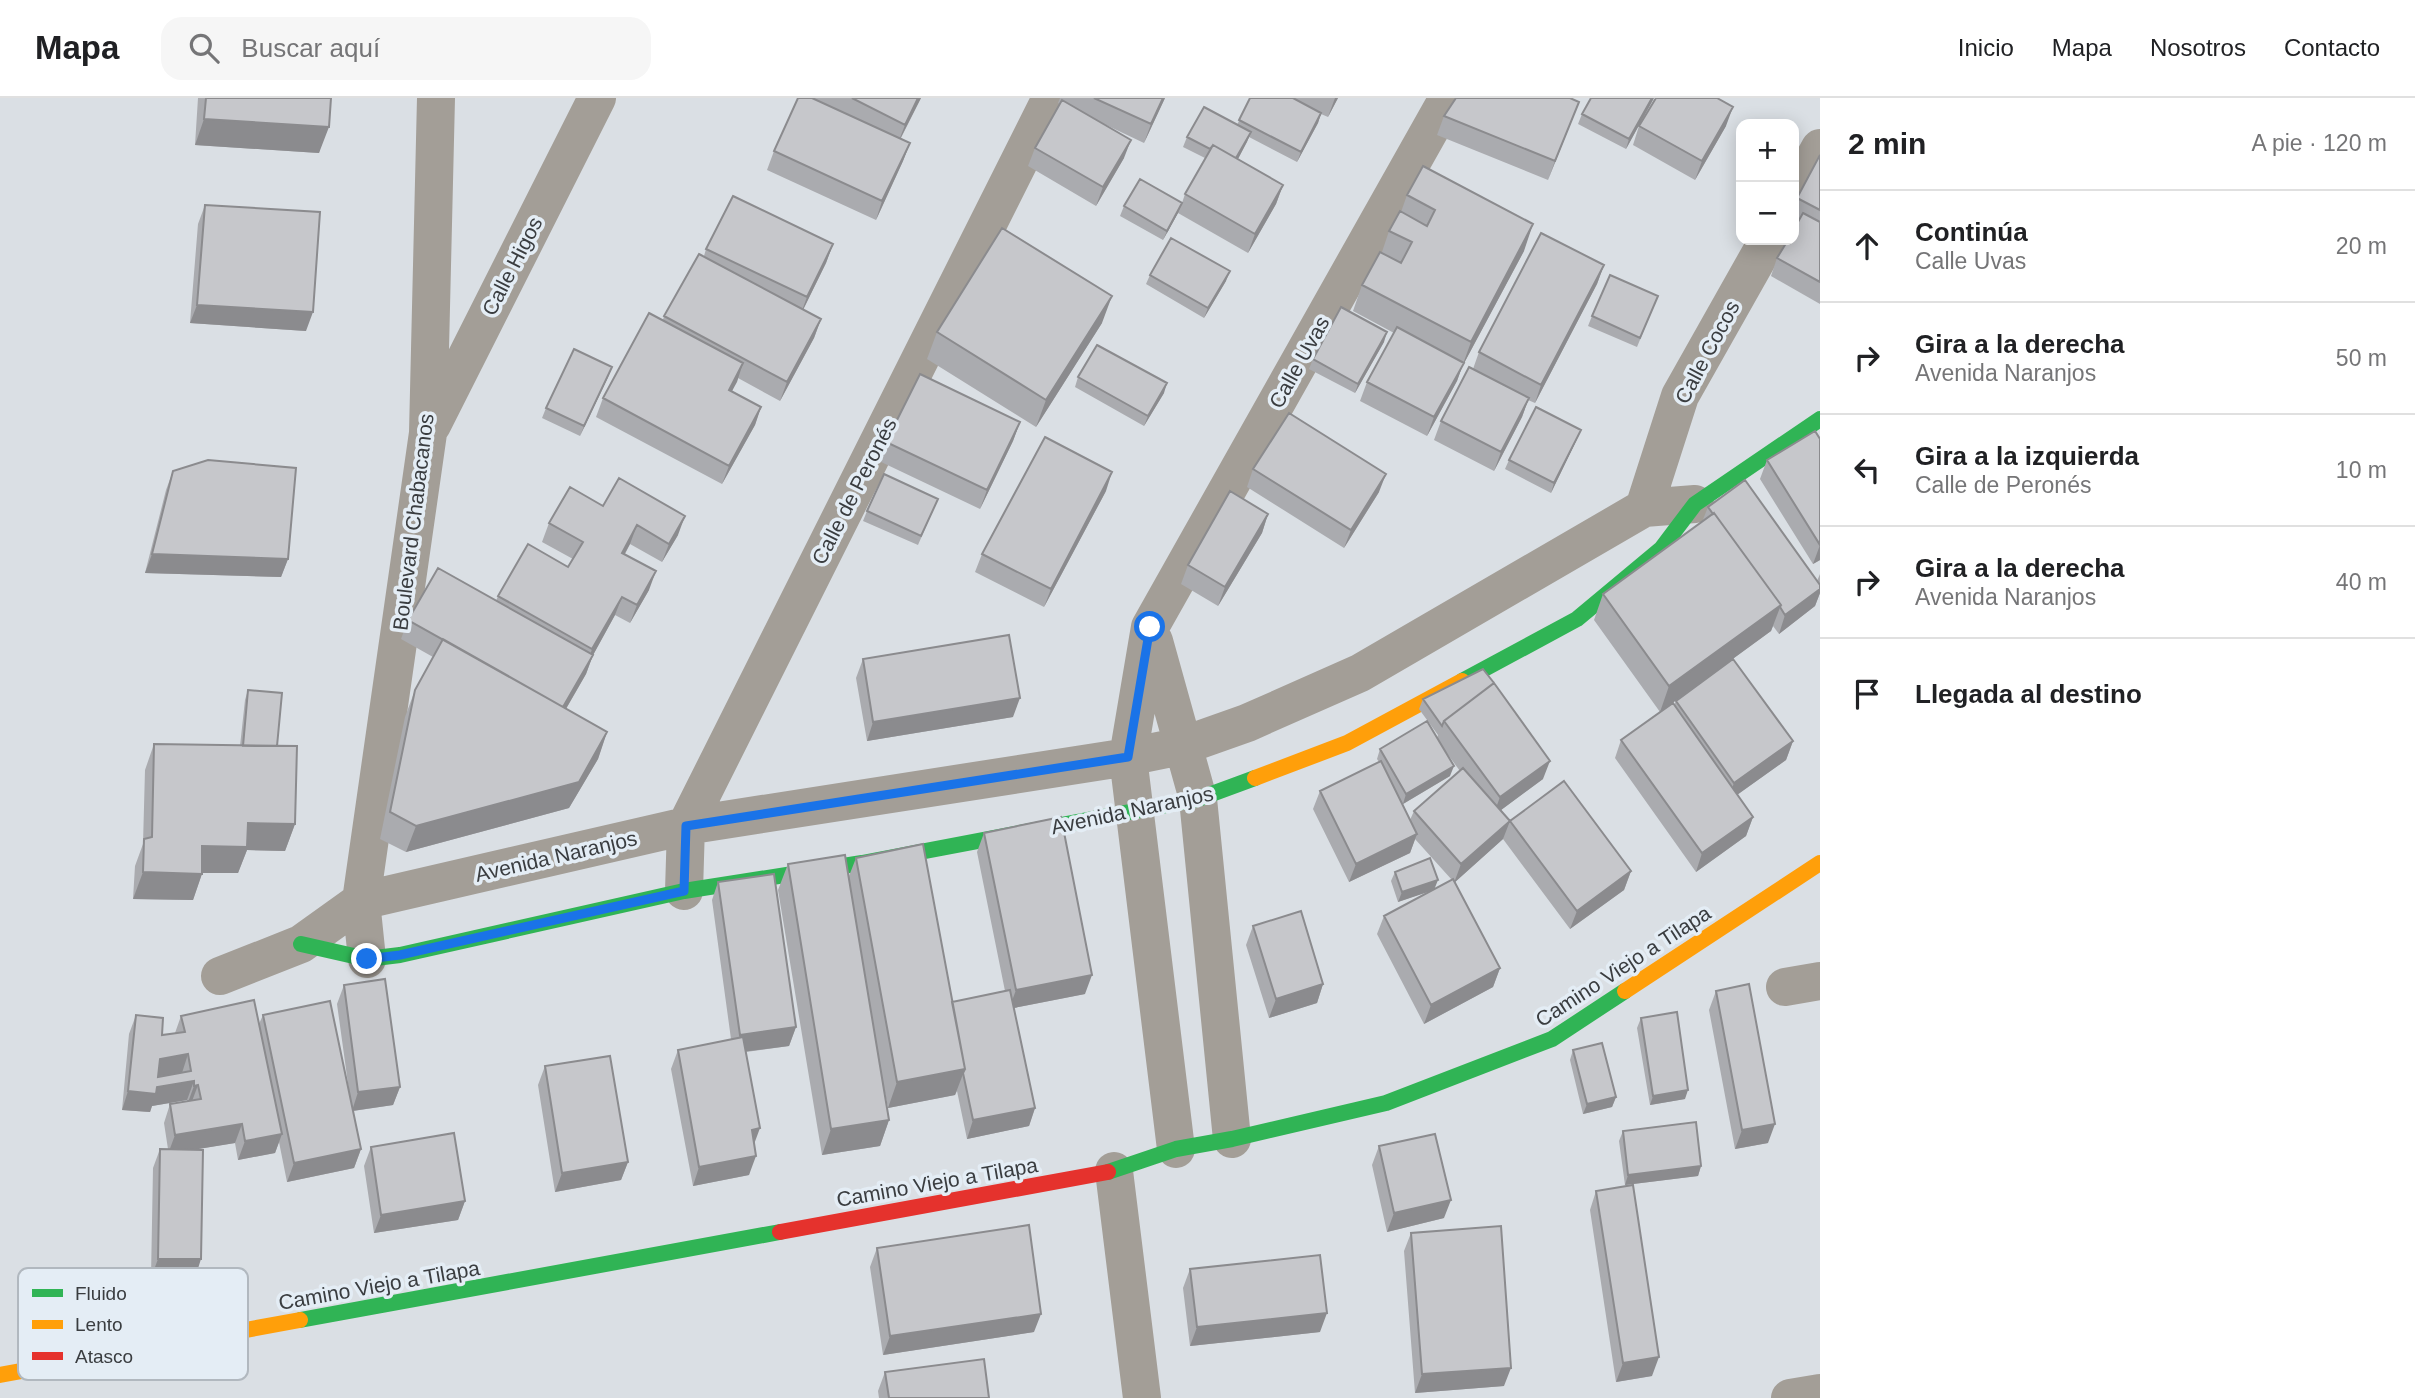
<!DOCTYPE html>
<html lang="es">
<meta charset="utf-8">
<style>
body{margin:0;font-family:Helvetica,sans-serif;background:#f6f6f6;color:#202124}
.controls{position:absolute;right:21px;top:21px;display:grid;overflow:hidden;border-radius:14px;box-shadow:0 4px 18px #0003}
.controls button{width:63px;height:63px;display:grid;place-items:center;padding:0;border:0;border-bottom:2px solid #e0e0e0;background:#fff;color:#202124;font:35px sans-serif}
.stop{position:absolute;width:21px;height:21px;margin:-16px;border:5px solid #1a73e8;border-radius:50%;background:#fff}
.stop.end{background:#1a73e8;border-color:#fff;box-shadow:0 2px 7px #0008}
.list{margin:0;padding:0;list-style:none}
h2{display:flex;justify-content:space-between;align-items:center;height:91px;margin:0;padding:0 28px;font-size:30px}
h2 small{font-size:23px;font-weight:400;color:#757577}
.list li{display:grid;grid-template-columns:46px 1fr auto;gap:21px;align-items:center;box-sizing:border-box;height:112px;padding:0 28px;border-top:2px solid #e0e0e0}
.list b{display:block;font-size:26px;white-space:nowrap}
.list p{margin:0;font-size:23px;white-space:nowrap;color:#757577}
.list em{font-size:23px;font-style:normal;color:#757577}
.icon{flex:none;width:38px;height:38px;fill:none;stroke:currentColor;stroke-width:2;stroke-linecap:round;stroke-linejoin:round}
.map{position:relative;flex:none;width:1820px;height:1300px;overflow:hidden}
header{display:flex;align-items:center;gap:42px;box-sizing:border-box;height:98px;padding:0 35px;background:#fff;border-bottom:2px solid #e0e0e0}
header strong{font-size:33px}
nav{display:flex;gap:38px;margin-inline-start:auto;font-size:24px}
.search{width:490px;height:63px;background:#f6f6f6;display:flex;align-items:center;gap:18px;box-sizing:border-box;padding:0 24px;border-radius:21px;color:#757577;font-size:26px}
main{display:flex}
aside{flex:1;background:#fff}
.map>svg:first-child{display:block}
</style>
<header>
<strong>Mapa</strong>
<div class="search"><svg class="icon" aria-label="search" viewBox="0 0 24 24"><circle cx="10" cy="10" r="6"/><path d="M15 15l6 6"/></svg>Buscar aquí</div>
<nav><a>Inicio</a><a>Mapa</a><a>Nosotros</a><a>Contacto</a></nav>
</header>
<main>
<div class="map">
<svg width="1820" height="1300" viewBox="0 0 1820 1300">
<rect width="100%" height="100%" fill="#dadfe4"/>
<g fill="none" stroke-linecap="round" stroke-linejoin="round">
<path stroke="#a39e97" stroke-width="38" d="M1794 97 1820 50
M432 327 597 0
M1644 410 1680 298 1768 142
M1154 543 1198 701 1232 1041
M684 793 686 728 1051 0
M367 861 361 803 428 335 436 0
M220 878 301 846 361 803 686 728 1128 659 1182 648 1247 625 1360 575 1644 410 1695 406
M1785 889 1820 883
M1176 1051 1128 659 1150 529 1448 0
M1114 1073 1142 1300
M1790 1300 1820 1295"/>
<path stroke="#30b455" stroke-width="16" d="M1462 583 1577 521 1661 451 1695 406 1820 321
M301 846 367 861 400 857 684 793 862 765 1198 701 1255 680
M1108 1074 1176 1051 1232 1041 1386 1005 1552 941 1625 893
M300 1222 780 1134"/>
<path stroke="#ff9f0a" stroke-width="16" d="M1255 680 1347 645 1462 583
M1625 893 1820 765
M0 1277 300 1222"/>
<path stroke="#e5322d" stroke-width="16" d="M780 1134 1108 1074"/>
</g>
<path fill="#aaabaf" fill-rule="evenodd" d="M198 0H331L319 55 195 47Z
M798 0H921L901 40 910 45 903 63 876 122 767 72 774 53Z
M1060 0H1165L1144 45 1104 26 1124 60 1096 108 1028 68 1035 50 1060 6 1058 5Z
M1250 0H1338L1328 19 1321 16 1318 25 1297 64 1249 39 1238 61 1283 87 1276 106 1248 155 1178 115 1163 142 1120 118 1124 108 1182 105 1185 96 1205 60 1183 49 1187 39 1237 27Z
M1654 0 1626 51 1578 26 1582 16Z
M1579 4 1548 82 1437 37 1444 18Z
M1639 28H1726L1695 82 1633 47Z
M1820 57V206L1771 178 1777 160 1798 123 1794 121V109L1797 100Z
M1407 97 1524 153 1462 269 1457 283 1427 338 1360 303 1367 284 1394 235 1353 213 1362 187 1382 154 1389 133 1401 114Z
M205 107 306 233 190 225 198 126Z
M833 146 826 165 803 212 821 221 814 240 780 303 738 280 732 293 761 309 755 327 722 386 596 319 603 300 663 222 664 218 704 158 706 151Z
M1604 167 1597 186 1535 305 1528 302 1522 319 1494 373 1434 342 1441 323 1473 271 1479 254Z
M1150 177 1226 183 1204 220 1146 186Z
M1658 198 1637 249 1588 228 1592 218Z
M1102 225 1036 329 927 261 937 234Z
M1384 244 1355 295 1309 271 1313 261Z
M608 279 580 338 542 320 546 310Z
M1078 279 1164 295 1144 328 1075 289Z
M1020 324 1013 343 980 411 879 363 886 344Z
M1577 341 1551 395 1505 371 1509 362Z
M1820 341V462L1813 466 1760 381 1767 362Z
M1253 371 1379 394 1344 450 1247 389Z
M173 373 288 461 281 479 145 475 166 392Z
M1106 393 1044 509 975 474 982 456Z
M938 401 918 447 863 423 867 413Z
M603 408 678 437 662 464 630 446 625 456 649 492 630 525 615 517 593 557 586 576 566 611 607 634 598 661 569 710 406 754 380 741 405 619 415 592 433 559 401 541 408 522 496 503 498 498 568 469 573 461 542 444 549 425Z
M1708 409 1817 483 1820 476V495L1815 508 1779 536 1773 528 1771 533 1660 614 1594 522 1603 496 1702 424Z
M1268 416 1262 435 1218 508 1181 486 1188 467Z
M863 561 1013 619 867 643 856 580Z
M248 592 277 648 295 726 285 753 247 752 238 775H202L193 802 133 801 135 768 143 746 145 672 154 646 240 648 245 602Z
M1423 601 1543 681 1501 712 1510 723 1503 741 1455 784 1500 870 1493 889 1424 926 1377 836 1384 818 1432 792 1398 804 1391 783 1395 774 1434 791 1452 782 1415 741 1410 755 1349 784 1313 711 1320 693 1379 664 1377 661 1380 651 1437 640 1438 637 1419 611ZM1443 650 1460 673 1414 713 1410 722 1403 706 1450 678Z
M1676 603 1793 643 1786 662 1737 697 1753 719 1746 738 1696 774 1615 660 1621 642 1674 607Z
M1510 723 1631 773 1624 792 1570 831 1503 741Z
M984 735 1085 896 1014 910 1035 1010 1029 1028 967 1041 957 993 955 997 888 1010 883 985 889 1022 880 1048 822 1057 778 792 788 766 849 778 856 760 952 904 1005 893 977 754Z
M718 784 796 929 789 948 746 954 754 1047 749 1077 693 1088 671 971 678 952 731 941 712 802Z
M1253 828 1323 886 1317 905 1269 920 1246 847Z
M344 887 400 989 393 1007 353 1013 361 1051 354 1070 287 1084 279 1044 275 1055 238 1062 235 1045 191 1052 195 1180H151L153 1070 160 1051H168L164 1025 170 1006 187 1004V1002L152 1008 150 1014 122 1012 129 936 136 917 162 937 175 935 181 918 259 926 263 917 350 1000 337 906Z
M1716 893 1768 1045 1735 1051 1709 912Z
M1641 920 1685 1001 1650 1007 1637 930Z
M1573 952 1616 999 1612 1009 1583 1016 1570 962Z
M545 968 628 1064 621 1082 555 1094 538 987Z
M1623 1033 1701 1068 1698 1078 1625 1087 1619 1043Z
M1379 1048 1444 1120 1387 1134 1372 1067Z
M371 1049 465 1103 458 1122 374 1135 364 1068Z
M1596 1093 1652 1278 1616 1284 1590 1112Z
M1411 1135 1504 1288 1415 1295 1404 1153Z
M877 1150 1034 1234 883 1257 870 1169Z
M1190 1171 1320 1234 1190 1248 1183 1190Z
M885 1274 989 1300H879L878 1293Z"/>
<path fill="#8b8b8e" d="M918 0H921L898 45 905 27Z
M1163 0H1165L1144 45 1151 26Z
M1335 0H1338L1328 19Z
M1652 0H1654L1626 51 1629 41Z
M1579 4 1572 22 1548 82 1555 63Z
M1733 9 1726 28 1695 82 1702 63Z
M1321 15 1318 25 1297 64 1301 54Z
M204 21 329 29 319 55 195 47Z
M1251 34 1247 44 1231 74 1234 64Z
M1131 42 1124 60 1096 108 1103 89Z
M910 45 903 63 876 122 882 103Z
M1283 87 1276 106 1248 155 1255 136Z
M1182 105 1178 115 1163 142 1167 133Z
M1533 126 1524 153 1462 269 1457 283 1427 338 1434 319 1463 266 1471 244Z
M833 146 826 165 800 218 807 199Z
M1604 167 1597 186 1535 305 1541 287Z
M1230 173 1226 183 1204 220 1208 210Z
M1112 198 1102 225 1036 329 1046 302Z
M197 207 313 214 306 233 190 225Z
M821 221 814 240 780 303 787 284Z
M1387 234 1384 244 1355 295 1358 286Z
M743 265 737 284 722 311 729 292Z
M612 269 608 279 580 338 584 328Z
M1167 285 1164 295 1144 328 1148 318Z
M1529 300 1522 319 1494 373 1501 354Z
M761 309 755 327 722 386 729 368Z
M1020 324 1013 343 980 411 987 392Z
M1581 332 1577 341 1551 395 1554 385Z
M1112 374 1106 393 1044 509 1051 491Z
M1386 376 1379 394 1344 450 1351 432Z
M1268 416 1262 435 1218 508 1225 489Z
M685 418 678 437 662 464 669 446Z
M637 427 630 446 615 473 622 455Z
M1820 447V462L1813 466Z
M152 456 288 461 281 479 145 475Z
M656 473 649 492 630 525 637 507Z
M1820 491V495L1815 508 1779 536 1785 517Z
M622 499 615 517 586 570 592 551Z
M1781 507 1771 533 1660 614 1669 588Z
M593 557 586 576 556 628 563 610Z
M1020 600 1013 619 867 643 873 624Z
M607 634 598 661 569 710 406 754 416 728Z
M1793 643 1786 662 1727 704 1734 685Z
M1550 663 1543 681 1493 718 1500 699Z
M1454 668 1450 678 1403 706 1406 696Z
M1753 719 1746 738 1696 774 1702 755Z
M1510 723 1503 741 1454 785 1461 766Z
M248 725 295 726 285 753 247 752 238 775H193L202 748Z
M1417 736 1410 755 1349 784 1356 766Z
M1631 773 1624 792 1570 831 1577 813Z
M143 774 202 776 193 802 133 801Z
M1438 782 1434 792 1398 804 1402 794Z
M1500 870 1493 889 1424 926 1431 907Z
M1092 877 1085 896 1009 911 1016 892Z
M1323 886 1317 905 1269 920 1276 901Z
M796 929 789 948 733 955 740 937Z
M188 956 182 975 153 979 160 961Z
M965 971 955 997 888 1010 897 984Z
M194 983 187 1002 152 1008 150 1014 122 1012 128 993Z
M198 987 191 1006 187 1007 194 988Z
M400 989 393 1007 352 1013 358 994Z
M1688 992 1685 1001 1650 1007 1653 998Z
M1616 999 1612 1009 1583 1016 1587 1006Z
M1035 1010 1029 1028 967 1041 973 1022Z
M889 1022 880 1048 822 1057 831 1031Z
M242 1026 235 1045 168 1056 175 1037Z
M1775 1026 1768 1045 1735 1051 1742 1032Z
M760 1030 753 1049 752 1032Z
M282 1036 275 1055 238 1062 245 1043Z
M361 1051 354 1070 287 1084 294 1065Z
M756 1058 749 1077 693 1088 699 1069Z
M628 1064 621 1082 555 1094 562 1075Z
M1701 1068 1698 1078 1625 1087 1628 1077Z
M1451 1102 1444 1120 1387 1134 1394 1115Z
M465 1103 458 1122 374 1135 381 1117Z
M158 1161H201L195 1180H151Z
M1327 1215 1320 1234 1190 1248 1197 1229Z
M1041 1216 1034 1234 883 1257 890 1238Z
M1659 1259 1652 1278 1616 1284 1623 1265Z
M1511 1270 1504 1288 1415 1295 1422 1276Z"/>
<path fill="#c6c7cb" stroke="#8b8b8e" stroke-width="2" fill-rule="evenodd" d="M206 0H331L329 29 204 21Z
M798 0H812L910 45 882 103 774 53Z
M852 0H918L905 27Z
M1094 0H1163L1151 26Z
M1250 0H1293L1321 15 1301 54 1239 22Z
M1456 0H1570L1579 4 1555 63 1444 18Z
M1591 0H1652L1629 41 1582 16Z
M1656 0H1717L1733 9 1702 63 1639 28Z
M1062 2 1131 42 1103 89 1035 50Z
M1204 9 1251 34 1236 60 1213 47 1210 51 1187 39Z
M1213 47 1283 87 1255 136 1185 96Z
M1820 57V112L1797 100Z
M1423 68 1533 126 1471 244 1362 187 1380 154 1401 165 1412 144 1389 133 1400 113 1427 128 1435 112 1407 97Z
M1140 81 1182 105 1167 133 1124 108Z
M733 98 833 146 807 199 706 151Z
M205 107 320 114 313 214 197 207Z
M1803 115 1820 124V184L1777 160 1788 142H1794V131Z
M1002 130 1112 198 1046 302 937 234Z
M1541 135 1604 167 1541 287 1479 254Z
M1171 140 1230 173 1208 210 1150 177Z
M699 156 821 221 787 284 664 218Z
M1610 177 1658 198 1640 240 1592 218Z
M1341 209 1387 234 1358 286 1313 261Z
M649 215 743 265 729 292 761 309 729 368 603 300Z
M1397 229 1464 265 1434 319 1367 284Z
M1097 247 1167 285 1148 318 1078 279Z
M574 251 612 269 584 328 546 310Z
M1469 269 1529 300 1501 354 1441 323Z
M920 276 1020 324 987 392 886 344Z
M1536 309 1581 332 1554 385 1509 362Z
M1289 315 1386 376 1351 432 1253 371Z
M1815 333 1820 341V447L1767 362Z
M1045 339 1112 374 1051 491 982 456Z
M208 362 296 370 288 461 152 456 173 373Z
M884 376 938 401 921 438 867 413Z
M619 380 685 418 669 446 637 427 622 455 656 473 637 507 622 499 592 551 498 498 528 446 568 469 583 444 549 425 570 389 603 408Z
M1745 382 1820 487V491L1785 517 1780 509 1781 507 1714 415 1713 416 1708 409Z
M1230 393 1268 416 1225 489 1188 467Z
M1714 415 1781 507 1669 588 1603 496Z
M438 470 593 557 563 609 408 522Z
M1009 537 1020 600 873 624 863 561Z
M443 541 607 634 579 684 416 728 390 714 415 592Z
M1733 561 1793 643 1734 685 1676 603Z
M1483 571 1494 585 1444 623 1442 628 1423 601Z
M1494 585 1550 663 1500 699 1444 623Z
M248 592 282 595 277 648H243Z
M1673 605 1753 719 1702 755 1621 642Z
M1427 623 1454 668 1406 696 1380 651Z
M154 646 297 648 295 726 248 725 247 749 202 748V776L143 774 144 741 152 739Z
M1381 663 1417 736 1356 766 1320 693Z
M1463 670 1510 723 1461 766 1414 713Z
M1564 683 1631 773 1577 813 1510 723Z
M1061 719 1092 877 1016 892 984 735Z
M923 746 965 971 897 984 856 760Z
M845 757 889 1022 831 1031 788 766Z
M1430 760 1438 782 1402 794 1395 774Z
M774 776 796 929 740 937 718 784Z
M1453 781 1500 870 1431 907 1384 818Z
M1301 813 1323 886 1276 901 1253 828Z
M385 881 400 989 358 994 344 887Z
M1749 886 1775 1026 1742 1032 1716 893Z
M1010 892 1035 1010 973 1022 963 975 965 971 952 904Z
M254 902 282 1036 245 1043 242 1026 175 1037 170 1006 201 1001 198 987 194 988V983L157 989 156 996 128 993 136 917 163 920 162 937 185 934 181 918ZM188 956 191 973 158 979 160 961Z
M330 903 361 1051 294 1065 263 917Z
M1677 914 1688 992 1653 998 1641 920Z
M743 939 760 1030 752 1032 756 1058 699 1069 678 952Z
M1602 945 1616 999 1587 1006 1573 952Z
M610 958 628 1064 562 1075 545 968Z
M1696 1024 1701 1068 1628 1077 1623 1033Z
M454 1035 465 1103 381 1117 371 1049Z
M1435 1036 1451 1102 1394 1115 1379 1048Z
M160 1051 203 1052 201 1161H158Z
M1633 1087 1659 1259 1623 1265 1596 1093Z
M1029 1127 1041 1216 890 1238 877 1150Z
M1501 1128 1511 1270 1422 1276 1411 1135Z
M1320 1157 1327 1215 1197 1229 1190 1171Z
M984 1261 989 1300H889L885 1274Z"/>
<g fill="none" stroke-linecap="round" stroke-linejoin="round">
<path stroke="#1a73e8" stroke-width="9" d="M367 861 400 857 684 793 686 728 1128 659 1150 529"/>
</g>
<g text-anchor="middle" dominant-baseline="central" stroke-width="7" stroke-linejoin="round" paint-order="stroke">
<g font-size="21" fill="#3a3d40" stroke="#e4edf5">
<text transform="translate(512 168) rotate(-63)">Calle Higos</text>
<text transform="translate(1707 254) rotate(-62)">Calle Cocos</text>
<text transform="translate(1299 264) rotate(-61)">Calle Uvas</text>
<text transform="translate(854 393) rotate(-63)">Calle de Peronés</text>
<text transform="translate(413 424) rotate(-83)">Boulevard Chabacanos</text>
<text transform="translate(1132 712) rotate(-12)">Avenida Naranjos</text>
<text transform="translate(556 758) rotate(-13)">Avenida Naranjos</text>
<text transform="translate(1623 868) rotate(-33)">Camino Viejo a Tilapa</text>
<text transform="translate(937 1084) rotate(-10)">Camino Viejo a Tilapa</text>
<text transform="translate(379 1187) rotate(-10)">Camino Viejo a Tilapa</text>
</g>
</g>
<rect x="18" y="1170" width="230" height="112" rx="10" fill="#e4edf5" stroke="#b1b8bf" stroke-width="2"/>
<rect x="32" y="1191" width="31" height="8" fill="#30b455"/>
<rect x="32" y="1222" width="31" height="9" fill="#ff9f0a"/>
<rect x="32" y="1254" width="31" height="8" fill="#e5322d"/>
<g font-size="19" fill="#3a3d40">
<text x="75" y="1202">Fluido</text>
<text x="75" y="1233">Lento</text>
<text x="75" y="1265">Atasco</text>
</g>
</svg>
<div class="controls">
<button>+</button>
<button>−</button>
</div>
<div class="stop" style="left:1150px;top:529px"></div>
<div class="stop end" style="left:367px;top:861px"></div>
</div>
<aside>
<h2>2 min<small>A pie · 120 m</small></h2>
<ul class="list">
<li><svg class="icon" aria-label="ahead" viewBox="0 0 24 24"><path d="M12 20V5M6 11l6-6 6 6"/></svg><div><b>Continúa</b><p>Calle Uvas</p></div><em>20 m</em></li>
<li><svg class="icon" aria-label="right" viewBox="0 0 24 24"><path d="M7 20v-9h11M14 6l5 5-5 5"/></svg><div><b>Gira a la derecha</b><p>Avenida Naranjos</p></div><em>50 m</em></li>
<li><svg class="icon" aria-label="left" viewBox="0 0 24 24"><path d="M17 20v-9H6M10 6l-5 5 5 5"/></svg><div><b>Gira a la izquierda</b><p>Calle de Peronés</p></div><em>10 m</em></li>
<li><svg class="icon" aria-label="right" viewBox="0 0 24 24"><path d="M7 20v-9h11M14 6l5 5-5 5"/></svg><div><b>Gira a la derecha</b><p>Avenida Naranjos</p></div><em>40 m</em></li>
<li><svg class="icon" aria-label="arrive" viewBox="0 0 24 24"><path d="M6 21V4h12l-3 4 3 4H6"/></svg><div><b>Llegada al destino</b></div></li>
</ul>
</aside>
</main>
